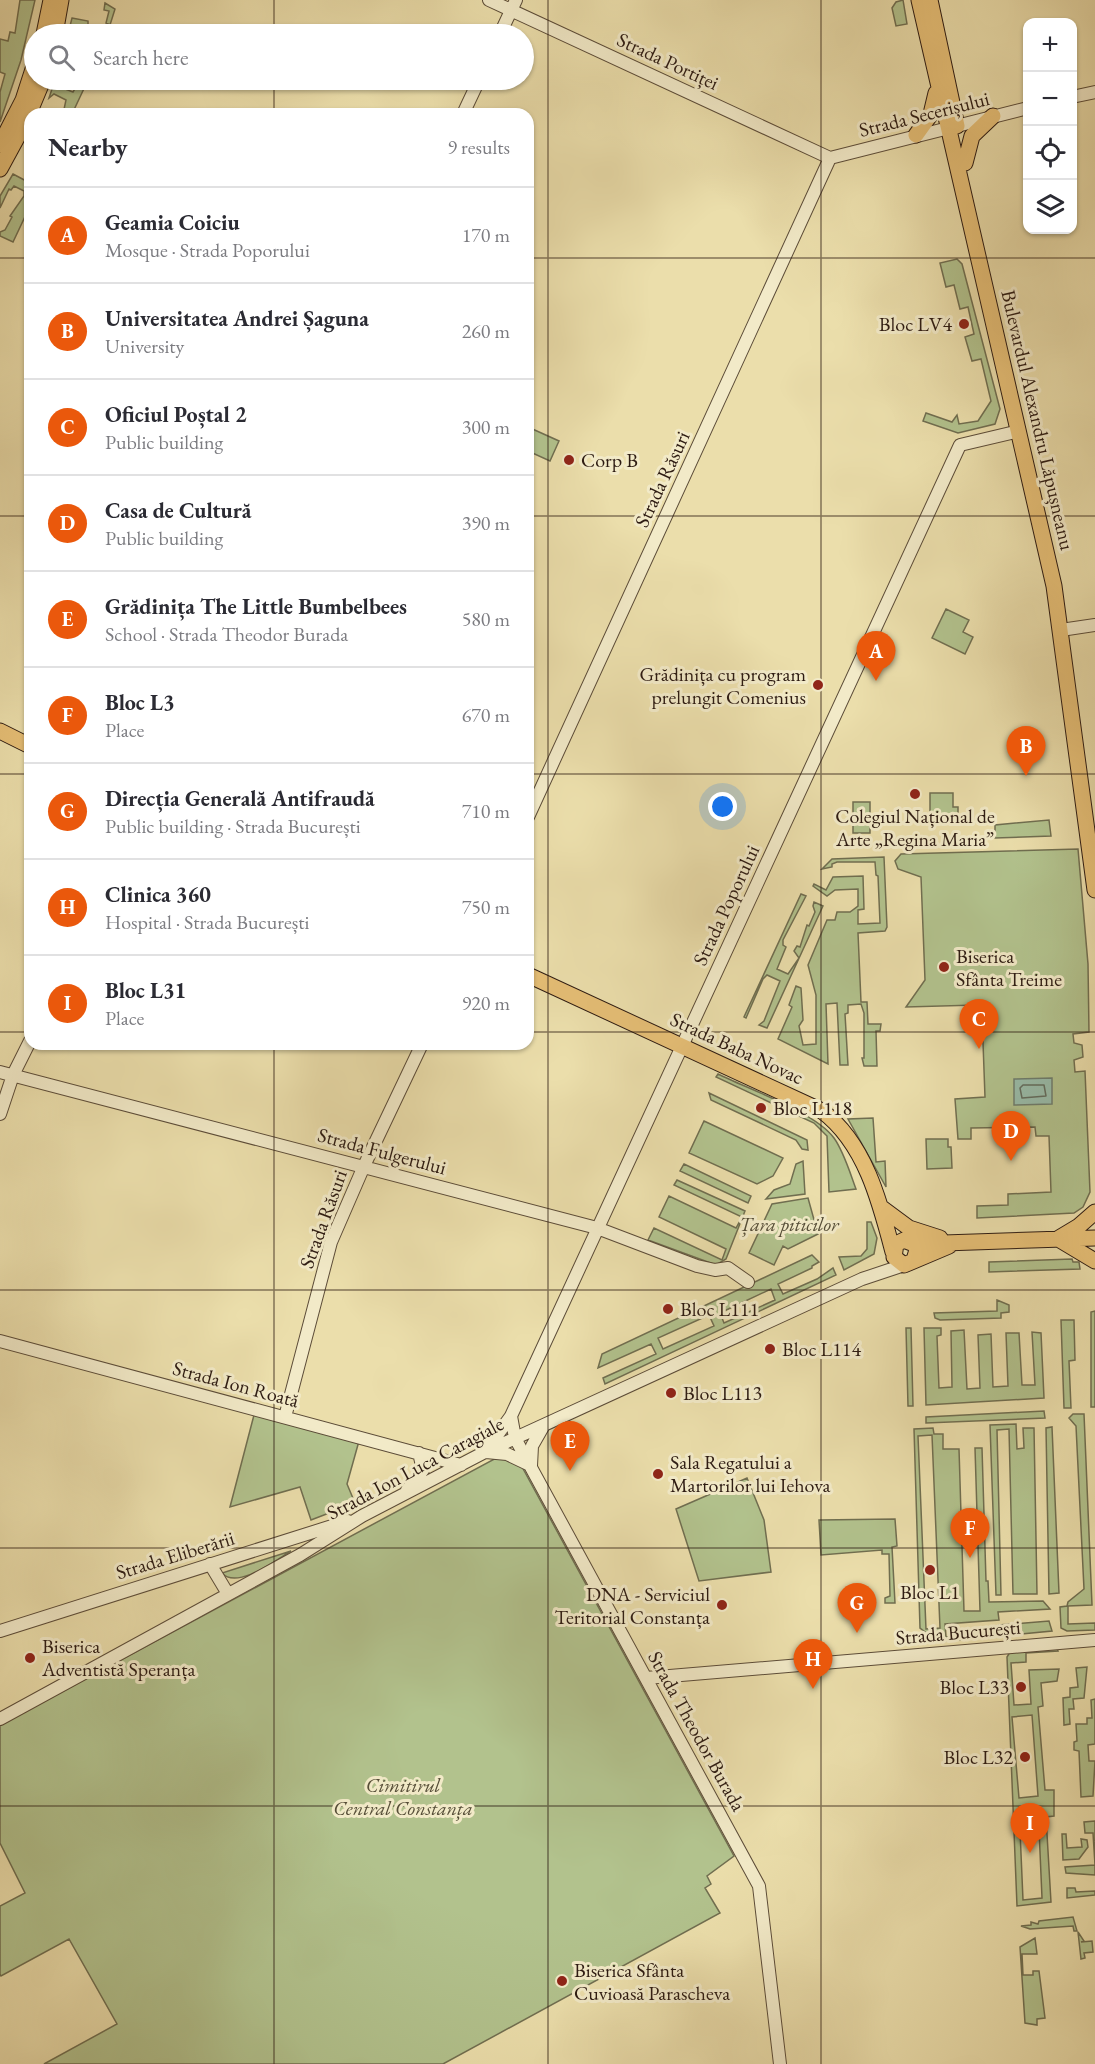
<!DOCTYPE html>
<meta charset="utf-8">
<style>
body{margin:0;font-family:"EB Garamond",serif;background:#f7f7f7;color:#2b2b33}
.controls{position:absolute;right:18px;top:18px;display:grid;overflow:hidden;border-radius:12px;box-shadow:0 2px 4px #0004}
.controls button{width:54px;height:54px;display:grid;place-items:center;padding:0;border:0;border-bottom:2px solid #e1e1e2;background:#fff;color:#2b2b33;font:30px sans-serif}
.you{position:absolute;left:723px;top:807px;width:21px;height:21px;margin:-15px;border:4px solid #fff;border-radius:50%;background:#1a73e8;box-shadow:0 0 0 9px #1a73e833}
.badge{display:grid;place-items:center;width:39px;height:39px;border-radius:50%;background:#ea580c;color:#fff;font-size:20px;font-weight:700}
.pin{position:absolute;translate:-50% -50px;filter:drop-shadow(0 2px 3px #0008)}
.pin::after{content:'';position:absolute;top:32px;width:21px;height:18px;background:inherit;clip-path:polygon(0 0,100% 0,50% 100%)}
.list{margin:0;padding:0;list-style:none}
h2{display:flex;justify-content:space-between;align-items:center;height:78px;margin:0;padding:0 24px;font-size:26px}
h2 small{font-size:20px;font-weight:400;color:#7c7c81}
.list li{display:grid;grid-template-columns:39px 1fr auto;gap:18px;align-items:center;box-sizing:border-box;height:96px;padding:0 24px;border-top:2px solid #e1e1e2}
.list b{display:block;font-size:22px;white-space:nowrap}
.list p{margin:0;font-size:20px;white-space:nowrap;color:#7c7c81}
.list em{font-size:20px;font-style:normal;color:#7c7c81}
.icon{flex:none;width:33px;height:33px;fill:none;stroke:currentColor;stroke-width:2;stroke-linecap:round;stroke-linejoin:round}
.map{position:relative;flex:none;width:1095px;height:2064px;overflow:hidden}
.search{position:absolute;background:#fff;box-shadow:0 2px 4px #0004;left:24px;top:24px;width:510px;height:66px;display:flex;align-items:center;gap:15px;box-sizing:border-box;padding:0 21px;border-radius:33px;color:#7c7c81;font-size:22px}
.panel{position:absolute;background:#fff;box-shadow:0 2px 4px #0004;left:24px;top:108px;width:510px;height:942px;border-radius:18px}
.map>svg:first-child{display:block}
</style>
<div class="map">
<svg width="1095" height="2064" viewBox="0 0 1095 2064">
<rect width="100%" height="100%" fill="#ebdeab"/>
<filter id="stains"><feTurbulence type="fractalNoise" baseFrequency=".00333" numOctaves="4"/><feColorMatrix values="0 0 0 0 .2 0 0 0 0 .09 0 0 0 0 .02 0 0 0 .5 -.17"/></filter>
<radialGradient id="worn" r=".72"><stop offset=".6" stop-color="#630" stop-opacity="0"/><stop offset="1" stop-color="#630" stop-opacity=".3"/></radialGradient>
<path fill="#b2c28d" stroke="#706e50" stroke-width="1.5" fill-rule="evenodd" d="M20 0H35L21 60 0 122V92L5 74 0 72V39L8 41 10 32 15 33Z
M903 0 907 24 896 26 892 8 896 2Z
M105 3 115 9 110 25 106 23 109 11 104 10Z
M72 18 88 21V26L100 25 96 34H68Z
M55 80H60V87L73 92 80 80H88L72 114H63L66 100 54 94 49 98Z
M13 174 30 183V206L13 242 0 236V232L5 230 12 217 10 216 24 196V191L14 186 11 190 9 189 0 208V196Z
M957 259 962 264 1000 409 995 424 958 433 923 421 926 413 952 422 957 415 959 424 978 421 991 401 981 359 972 361 965 337 974 334 968 307 960 309 954 285 946 287 940 263Z
M528 427 559 441 550 461 528 451Z
M946 609 969 620 963 632 973 637 965 654 932 638Z
M930 793H953V807H958V815H930Z
M853 802H870V833H853Z
M1049 820 1051 836 995 838V825Z
M1078 849 1088 964 1089 1032 1073 1034 1074 1043 1082 1045 1083 1057 1074 1060 1075 1072 1085 1071 1090 1192 1083 1207 1074 1213 977 1218V1206L1008 1205V1194L1051 1192 1049 1136H1036L1035 1127 971 1128V1139H958L955 1099 985 1097 982 1015 978 1011 977 1005 906 1007 925 980 921 877 898 869 895 861 901 854Z
M884 857 887 927 885 931 858 933 861 1002H867L868 1024H881L880 1031H876L877 1066H864L862 1058H864V1013L861 1004 848 1005V1013L845 1014 848 1065H840L837 1003 826 1004 828 1064 778 1039 792 1007 789 1005 796 986 801 988 803 1020 799 1026 803 1045 816 1044V995L808 965 827 920H835L837 912H850L858 906V889L835 890 827 896 813 886 814 884 826 890 833 877 863 876 864 909 858 910V924L880 923 878 876 876 875 875 862H837L832 864V867L822 869 832 859Z
M801 894 806 896 783 940V945L786 947 777 969 788 974 799 958 794 951 797 946 800 947 807 925 809 926 815 912 813 906 814 902 823 906 767 1028 759 1025 764 1021 780 981 767 975 763 979 746 1018 744 1017Z
M718 1074C748 1089 815 1112 834 1138 844 1152 850 1173 856 1189L829 1192 827 1136 814 1123 716 1077Z
M709 1093 807 1140 808 1150 802 1149 796 1140 711 1100Z
M873 1118 876 1162 885 1161 886 1187 848 1119Z
M704 1121 783 1158 773 1176 757 1184 689 1153Z
M926 1139H948V1147H951L952 1168 927 1169Z
M803 1161 805 1194 766 1199 774 1190 790 1184 796 1164Z
M684 1164 751 1196 748 1203 680 1171Z
M677 1180 745 1211 726 1259 716 1265 648 1240 654 1228 722 1260 726 1249 659 1217 669 1196 736 1228 742 1217 674 1185Z
M808 1198 818 1234 788 1249 783 1246 774 1265 749 1253 772 1204Z
M867 1222H871L877 1238 874 1254 844 1270 839 1257 861 1256 867 1249Z
M812 1255 819 1262 812 1266V1268L778 1284 783 1294 817 1279 833 1268 836 1275 605 1384 603 1378 656 1354 651 1344 598 1368 602 1354ZM771 1289 775 1300 724 1323 720 1313ZM709 1315 714 1326 663 1349 658 1338Z
M1072 1259 1073 1262H1079L1080 1269 989 1272V1262Z
M997 1300 1009 1305V1312L1001 1313V1318L940 1320 935 1318 934 1313 997 1311Z
M1095 1311V1407H1091V1312Z
M1061 1320H1074L1075 1360 1069 1361 1071 1408H1064Z
M906 1328H911L913 1406H908Z
M924 1328H941V1335L937 1336 939 1388 952 1387 951 1331 964 1330 967 1389 980 1388 978 1335 991 1334 993 1387 1008 1386 1006 1333H1019L1022 1385H1035L1032 1332 1041 1333 1044 1398 926 1405Z
M1044 1411 1045 1418 926 1423V1417Z
M1073 1414H1084L1092 1605 1068 1606V1624L1095 1623V1630L1067 1631 1061 1628 1060 1607 1067 1606 1068 1602 1084 1589 1076 1426 1069 1418Z
M254 1415 359 1441 347 1484 355 1503 311 1520 300 1487 230 1507Z
M1016 1424 1017 1449 1024 1448 1023 1428H1034L1037 1594H1013L1009 1429 997 1430 1001 1595H996L990 1425Z
M1052 1427 1059 1593 1049 1594 1046 1428Z
M933 1428 934 1434H943V1449H959L964 1611H980L975 1448H982L986 1581H988L989 1602 1043 1601 1050 1609 998 1612 999 1620 945 1624 946 1637 999 1633V1625L1049 1621 1052 1631 939 1642 938 1635H929L920 1628 914 1429ZM932 1435 940 1628 926 1629 918 1436Z
M498 1457 521 1465 734 1856 707 1876 711 1884 705 1888 720 1913 443 2064H44L117 2024 69 1939 1 1976 0 1974V1906L25 1893 0 1843V1725Z
M747 1478 764 1520 771 1572 699 1581 676 1509Z
M895 1519 897 1546 892 1547 895 1603H885V1598L890 1596 889 1554H882V1550L821 1555 819 1520Z
M291 1551C276 1560 237 1590 222 1573Z
M1057 1648 1058 1651 1026 1653V1662L1011 1663 1014 1705 1031 1704 1029 1670 1059 1669 1057 1681 1041 1683 1043 1706 1038 1707 1045 1790H1054V1816L1046 1817 1051 1902 1017 1906 1007 1657 1010 1652ZM1032 1715 1038 1796 1019 1798 1012 1717ZM1038 1806 1042 1898 1023 1900 1019 1807Z
M1087 1667 1084 1698 1073 1699 1074 1709H1069L1070 1724 1064 1725 1063 1698 1070 1697V1688L1078 1687 1076 1668Z
M1095 1699V1744L1088 1745 1089 1761H1095L1093 1796 1081 1797 1079 1751 1074 1750V1742L1077 1741 1076 1724H1087V1718H1092L1091 1700Z
M1095 1821V1875L1066 1873 1065 1867 1095 1865 1093 1833H1085L1084 1822Z
M1062 1834H1066L1067 1848 1082 1847 1081 1839 1087 1840 1088 1847 1079 1859 1063 1860Z
M1067 1888H1075L1076 1892 1095 1891V1895L1067 1898Z
M1073 1917 1077 1931H1074L1073 1926 1030 1929 1021 1926 1031 1925V1922L1038 1924 1039 1921Z
M1078 1932 1084 1941 1081 1942 1092 1941 1093 1952 1084 1953 1085 1958 1081 1959Z
M1035 1938 1037 1954H1022L1023 1975H1033V1971H1039L1045 2018 1037 2019V2025L1025 2023 1020 1947Z"/>
<path fill="#98bcaa" stroke="#6d7c6d" stroke-width="1.5" d="M1052 1078V1104L1014 1105V1079Z"/>
<g fill="none" stroke-linecap="round" stroke-linejoin="round">
<path stroke="#626c5e" stroke-width="1.5" d="M1023 1085H1044L1046 1096 1022 1098 1020 1088Z"/>
<defs>
<path id="minor" d="M489 0 830 158
M500 34 516 0
M1072 97 1095 92
M463 114 479 80
M830 158 1028 108
M1061 630 1095 625
M528 817 830 158
M0 1072 597 1228 697 1266 715 1270 728 1268 748 1282
M0 1114 13 1075 30 1041
M0 1341 461 1465
M511 1416 515 1438 759 1886 780 2064
M285 1417 331 1242 364 1166 422 1044
M485 1452 511 1416 960 445 1019 431
M486 1452 507 1454 530 1465
M531 1466 532 1446 544 1425
M407 1490 423 1470 419 1453
M210 1564 228 1594
M0 1631 348 1521
M646 1678 1095 1640
M0 1719 300 1555 362 1516 485 1452 862 1279 904 1265"/>
<path id="major" d="M919 0 1054 586 1095 890
M930 0 957 126
M44 34 51 0
M55 34 61 0
M916 135 931 114 936 93
M0 145 23 100 34 66
M965 163 972 136 993 116
M0 169 25 123 43 80
M0 731 30 746
M528 975 822 1111C865 1143 880 1202 893 1252
M882 1208 909 1228 940 1238
M1059 1238 1079 1226 1095 1212
M1060 1240 1095 1261
M914 1244 1095 1238
M914 1260 917 1250 914 1244 904 1240 896 1244 894 1257 904 1265 949 1246"/>
</defs>
<use href="#minor" stroke="#5c4c38" stroke-width="14"/>
<use href="#major" stroke="#2d1b12" stroke-width="17"/>
<use href="#minor" stroke="#f2eac8" stroke-width="12"/>
<use href="#major" stroke="#e6bf76" stroke-width="15"/>
</g>
<path fill="none" stroke="#2d1b12" stroke-width="1.5" stroke-opacity="0.55" d="M274 0V34M548 0V2064M821 0V2064M274 80V114M0 258H30M528 258H1095M0 516H30M528 516H1095M0 774H30M528 774H1095M0 1032H30M528 1032H1095M274 1044V2064M0 1290H1095M0 1548H1095M0 1806H1095"/>
<g fill="#8f2418" stroke="#f2eac8" stroke-width="2">
<circle cx="964" cy="324" r="6"/>
<circle cx="569" cy="460" r="6"/>
<circle cx="818" cy="685" r="6"/>
<circle cx="915" cy="794" r="6"/>
<circle cx="944" cy="967" r="6"/>
<circle cx="761" cy="1108" r="6"/>
<circle cx="668" cy="1309" r="6"/>
<circle cx="770" cy="1349" r="6"/>
<circle cx="671" cy="1393" r="6"/>
<circle cx="658" cy="1474" r="6"/>
<circle cx="930" cy="1570" r="6"/>
<circle cx="722" cy="1605" r="6"/>
<circle cx="30" cy="1658" r="6"/>
<circle cx="1021" cy="1687" r="6"/>
<circle cx="1025" cy="1757" r="6"/>
<circle cx="562" cy="1981" r="6"/>
</g>
<g text-anchor="middle" dominant-baseline="central" stroke-width="6" stroke-linejoin="round" paint-order="stroke">
<g font-size="20" fill="#2d1b12" stroke="#f2eac8">
<text transform="translate(668 61) rotate(25)">Strada Portiței</text>
<text transform="translate(924 114) rotate(-14)">Strada Secerișului</text>
<text transform="translate(1038 420) rotate(77)">Bulevardul Alexandru Lăpușneanu</text>
<text transform="translate(662 479) rotate(-65)">Strada Răsuri</text>
<text transform="translate(726 905) rotate(-65)">Strada Poporului</text>
<text transform="translate(737 1048) rotate(25)">Strada Baba Novac</text>
<text transform="translate(382 1151) rotate(15)">Strada Fulgerului</text>
<text transform="translate(323 1219) rotate(-70)">Strada Răsuri</text>
<text transform="translate(236 1384) rotate(15)">Strada Ion Roată</text>
<text transform="translate(415 1468) rotate(-28)">Strada Ion Luca Caragiale</text>
<text transform="translate(175 1555) rotate(-17)">Strada Eliberării</text>
<text transform="translate(958 1632) rotate(-5)">Strada București</text>
<text transform="translate(697 1731) rotate(61)">Strada Theodor Burada</text>
</g>
<g font-size="20" fill="#2d1b12" stroke="#f2eac8" text-anchor="start">
<text x="952" y="324" text-anchor="end">Bloc LV4</text>
<text x="581" y="460">Corp B</text>
<text x="806" y="674" text-anchor="end">Grădinița cu program<tspan x="806" dy="23">prelungit Comenius</tspan></text>
<text x="915" y="816" text-anchor="middle">Colegiul Național de<tspan x="915" dy="23">Arte „Regina Maria”</tspan></text>
<text x="956" y="956">Biserica<tspan x="956" dy="23">Sfânta Treime</tspan></text>
<text x="773" y="1108">Bloc L118</text>
<text x="680" y="1309">Bloc L111</text>
<text x="782" y="1349">Bloc L114</text>
<text x="683" y="1393">Bloc L113</text>
<text x="670" y="1462">Sala Regatului a<tspan x="670" dy="23">Martorilor lui Iehova</tspan></text>
<text x="930" y="1592" text-anchor="middle">Bloc L1</text>
<text x="710" y="1594" text-anchor="end">DNA - Serviciul<tspan x="710" dy="23">Teritorial Constanța</tspan></text>
<text x="42" y="1646">Biserica<tspan x="42" dy="23">Adventistă Speranța</tspan></text>
<text x="1009" y="1687" text-anchor="end">Bloc L33</text>
<text x="1013" y="1757" text-anchor="end">Bloc L32</text>
<text x="574" y="1970">Biserica Sfânta<tspan x="574" dy="23">Cuvioasă Parascheva</tspan></text>
</g>
<g font-size="20" font-style="italic" fill="#554d37" stroke="#f2eac8">
<text x="789" y="1224">Țara piticilor</text>
<text x="403" y="1785">Cimitirul<tspan x="403" dy="23">Central Constanța</tspan></text>
</g>
</g>
<rect width="100%" height="100%" filter="url(#stains)"/>
<rect width="100%" height="100%" fill="url(#worn)"/>
</svg>
<div class="controls">
<button>+</button>
<button>−</button>
<button><svg class="icon" aria-label="locate" viewBox="0 0 24 24"><circle cx="12" cy="12" r="6"/><path d="M12 2v4M12 18v4M2 12h4M18 12h4"/></svg></button>
<button><svg class="icon" aria-label="layers" viewBox="0 0 24 24"><path d="M12 4l9 5-9 5-9-5zM3 14l9 5 9-5"/></svg></button>
</div>
<div class="you"></div>
<div class="pin badge" style="left:876px;top:681px">A</div>
<div class="pin badge" style="left:1026px;top:776px">B</div>
<div class="pin badge" style="left:979px;top:1049px">C</div>
<div class="pin badge" style="left:1011px;top:1161px">D</div>
<div class="pin badge" style="left:570px;top:1471px">E</div>
<div class="pin badge" style="left:970px;top:1558px">F</div>
<div class="pin badge" style="left:857px;top:1633px">G</div>
<div class="pin badge" style="left:813px;top:1689px">H</div>
<div class="pin badge" style="left:1030px;top:1853px">I</div>
<div class="search"><svg class="icon" aria-label="search" viewBox="0 0 24 24"><circle cx="10" cy="10" r="6"/><path d="M15 15l6 6"/></svg>Search here</div>
<section class="panel">
<h2>Nearby<small>9 results</small></h2>
<ul class="list">
<li><span class="badge">A</span><div><b>Geamia Coiciu</b><p>Mosque · Strada Poporului</p></div><em>170 m</em></li>
<li><span class="badge">B</span><div><b>Universitatea Andrei Șaguna</b><p>University</p></div><em>260 m</em></li>
<li><span class="badge">C</span><div><b>Oficiul Poștal 2</b><p>Public building</p></div><em>300 m</em></li>
<li><span class="badge">D</span><div><b>Casa de Cultură</b><p>Public building</p></div><em>390 m</em></li>
<li><span class="badge">E</span><div><b>Grădinița The Little Bumbelbees</b><p>School · Strada Theodor Burada</p></div><em>580 m</em></li>
<li><span class="badge">F</span><div><b>Bloc L3</b><p>Place</p></div><em>670 m</em></li>
<li><span class="badge">G</span><div><b>Direcția Generală Antifraudă</b><p>Public building · Strada București</p></div><em>710 m</em></li>
<li><span class="badge">H</span><div><b>Clinica 360</b><p>Hospital · Strada București</p></div><em>750 m</em></li>
<li><span class="badge">I</span><div><b>Bloc L31</b><p>Place</p></div><em>920 m</em></li>
</ul>
</section>
</div>
